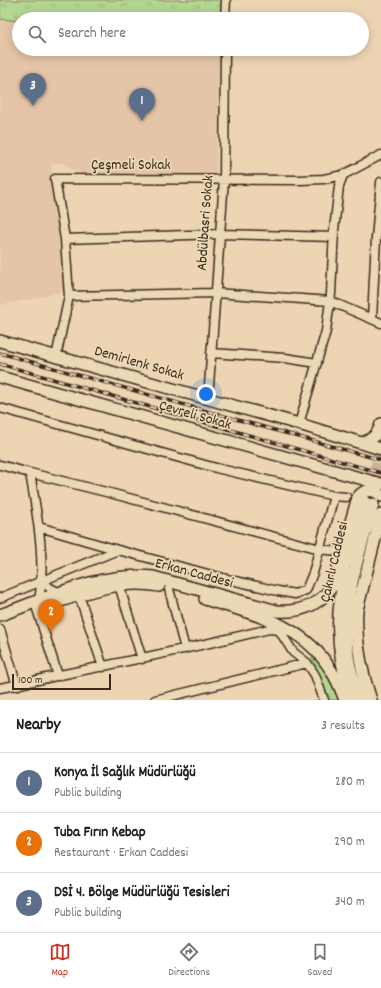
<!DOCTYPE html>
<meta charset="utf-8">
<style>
body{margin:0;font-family:Dekko,sans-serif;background:#f2f2f2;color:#202124}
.scale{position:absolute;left:12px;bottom:10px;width:99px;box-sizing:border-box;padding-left:4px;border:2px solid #3b2a1e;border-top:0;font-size:11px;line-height:14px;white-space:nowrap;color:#3b2a1e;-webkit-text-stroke:3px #ebd9b6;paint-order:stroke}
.you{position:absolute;left:206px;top:394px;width:14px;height:14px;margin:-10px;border:3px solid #fff;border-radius:50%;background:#1a73e8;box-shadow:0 0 0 6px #1a73e833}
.badge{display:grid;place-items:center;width:26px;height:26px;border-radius:50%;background:#c8321e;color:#fff;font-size:13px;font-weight:700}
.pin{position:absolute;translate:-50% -33px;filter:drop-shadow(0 1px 2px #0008)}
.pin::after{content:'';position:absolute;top:21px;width:14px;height:12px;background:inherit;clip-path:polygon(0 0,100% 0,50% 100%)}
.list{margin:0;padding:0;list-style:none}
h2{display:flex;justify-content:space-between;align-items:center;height:52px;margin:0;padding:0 16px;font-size:17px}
h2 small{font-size:13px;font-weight:400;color:#757577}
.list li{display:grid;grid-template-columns:26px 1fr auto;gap:12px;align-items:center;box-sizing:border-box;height:60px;padding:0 16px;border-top:1px solid #e0e0e0}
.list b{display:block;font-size:15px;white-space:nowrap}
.list p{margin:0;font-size:13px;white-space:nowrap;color:#757577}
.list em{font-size:13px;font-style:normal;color:#757577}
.icon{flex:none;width:22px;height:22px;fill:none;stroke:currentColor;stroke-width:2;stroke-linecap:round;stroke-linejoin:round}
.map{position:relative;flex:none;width:381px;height:700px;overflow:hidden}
.search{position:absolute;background:#fff;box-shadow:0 2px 10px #0003;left:12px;right:12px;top:12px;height:44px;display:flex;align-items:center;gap:10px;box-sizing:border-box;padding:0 14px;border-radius:22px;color:#757577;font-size:15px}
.sheet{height:232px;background:#fff}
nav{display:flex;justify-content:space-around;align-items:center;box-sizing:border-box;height:56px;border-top:1px solid #e0e0e0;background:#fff;font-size:11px;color:#757577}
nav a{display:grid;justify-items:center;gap:2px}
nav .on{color:#c8321e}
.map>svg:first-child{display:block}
</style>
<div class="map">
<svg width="381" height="700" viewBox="0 0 381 700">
<defs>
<pattern id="grass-tufts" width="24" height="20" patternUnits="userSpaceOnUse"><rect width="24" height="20" fill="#b3d691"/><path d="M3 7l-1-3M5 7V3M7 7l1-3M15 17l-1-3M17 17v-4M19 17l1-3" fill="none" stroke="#9bb87d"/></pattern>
</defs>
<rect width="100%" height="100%" fill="#edd4b3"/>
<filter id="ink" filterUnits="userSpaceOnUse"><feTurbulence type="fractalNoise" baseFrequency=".025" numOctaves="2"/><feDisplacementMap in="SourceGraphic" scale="8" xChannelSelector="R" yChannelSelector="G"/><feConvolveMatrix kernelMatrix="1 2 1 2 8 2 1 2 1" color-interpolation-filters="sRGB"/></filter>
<g filter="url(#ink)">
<path fill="#e5c5a7" d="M0 0H221V19H19V49H220L216 177 87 175 73 170 63 163H51L65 290 42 297 0 305Z"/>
<path fill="url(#grass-tufts)" stroke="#778058" d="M0 0H221V19H19V21L0 19Z
M313 653 318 659 342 700H328L312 657Z"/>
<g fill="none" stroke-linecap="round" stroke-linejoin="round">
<path stroke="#c9b295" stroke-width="11" stroke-dasharray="11 5.5" stroke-linecap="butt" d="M369 489 381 449"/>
<defs>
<path id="street" d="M225 19 226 0
M65 239 220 234 334 237
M69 296 216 293 330 301 381 323
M372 319 376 238 381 182
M211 353 285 358 317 363
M56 357 69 296 65 239 55 179 300 180 324 179 343 175 381 155
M208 399 224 180 225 49
M0 408 216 468 334 496 346 497
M299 424 326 331 331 294 334 230 339 186 343 175
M0 465 30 473C37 515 46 559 39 601
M30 473 106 492 320 549 337 551
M39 527 118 550
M42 581 50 588 60 593
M119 585 142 659
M169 589 185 649
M79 595 103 667
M0 598 118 550 227 579 278 591 295 594 306 590 313 573 334 496
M37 609 58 676
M0 629 17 686
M0 688C20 685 40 679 60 675 130 661 200 646 269 629L279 630 293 652 307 663 315 675 324 700
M155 700 307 663"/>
<path id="secondary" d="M0 341 299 424 381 449
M0 377 381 484
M362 443C372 440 378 435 381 424
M351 554 365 502
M338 567 358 497C365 489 374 488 381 496
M346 572C334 615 337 658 352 699
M205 599C253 614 305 624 332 672 338 681 341 690 345 700
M46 606C82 594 120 578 159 586
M0 615C49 598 100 571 153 577L277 611C323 614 336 584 353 547
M361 700C354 683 348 665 347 647 342 600 361 549 373 504
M371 700C361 670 355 641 357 610L381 515"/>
</defs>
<use href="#street" stroke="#3b2a1e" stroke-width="11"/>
<use href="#secondary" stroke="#3b2a1e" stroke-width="14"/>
<use href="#street" stroke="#ebd9b6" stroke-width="8"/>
<use href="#secondary" stroke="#ebd9b6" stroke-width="11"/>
<defs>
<path id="rail" d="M0 353 381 460
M0 364 381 473"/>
</defs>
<use href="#rail" stroke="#3b2a1e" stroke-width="3.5"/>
<use href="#rail" stroke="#ebd9b6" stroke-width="2" stroke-dasharray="6" stroke-linecap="butt"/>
</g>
</g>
<g text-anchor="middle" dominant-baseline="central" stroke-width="3.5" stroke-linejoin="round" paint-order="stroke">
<g font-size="15" fill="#3b2a1e" stroke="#ebd9b6">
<text x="131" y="166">Çeşmeli Sokak</text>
<text transform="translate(206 223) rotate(-86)">Abdülbasri Sokak</text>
<text transform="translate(139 364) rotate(16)">Demirlenk Sokak</text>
<text transform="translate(195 416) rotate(16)">Çevreli Sokak</text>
<text transform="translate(335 562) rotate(-77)">Çakırlı Caddesi</text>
<text transform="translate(194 574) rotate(15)">Erkan Caddesi</text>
</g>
</g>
</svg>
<div class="scale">100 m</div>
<div class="you"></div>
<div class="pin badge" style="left:142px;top:121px;background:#5c6f8a">1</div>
<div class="pin badge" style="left:51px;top:632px;background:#e8710a">2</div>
<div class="pin badge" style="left:33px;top:106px;background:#5c6f8a">3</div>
<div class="search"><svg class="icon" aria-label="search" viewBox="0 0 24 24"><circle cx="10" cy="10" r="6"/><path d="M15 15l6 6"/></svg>Search here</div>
</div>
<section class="sheet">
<h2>Nearby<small>3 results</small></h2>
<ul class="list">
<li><span class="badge" style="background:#5c6f8a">1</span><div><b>Konya İl Sağlık Müdürlüğü</b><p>Public building</p></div><em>280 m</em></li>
<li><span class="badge" style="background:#e8710a">2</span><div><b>Tuba Fırın Kebap</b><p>Restaurant · Erkan Caddesi</p></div><em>290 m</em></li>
<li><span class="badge" style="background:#5c6f8a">3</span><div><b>DSİ 4. Bölge Müdürlüğü Tesisleri</b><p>Public building</p></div><em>340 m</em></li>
</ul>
</section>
<nav>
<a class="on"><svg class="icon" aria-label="map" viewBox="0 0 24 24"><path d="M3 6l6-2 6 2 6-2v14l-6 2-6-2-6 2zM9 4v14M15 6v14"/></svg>Map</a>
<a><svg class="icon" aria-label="directions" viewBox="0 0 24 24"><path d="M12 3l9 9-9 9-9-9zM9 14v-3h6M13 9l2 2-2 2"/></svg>Directions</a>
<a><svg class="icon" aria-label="saved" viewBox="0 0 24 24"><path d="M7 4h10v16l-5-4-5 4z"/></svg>Saved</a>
</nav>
